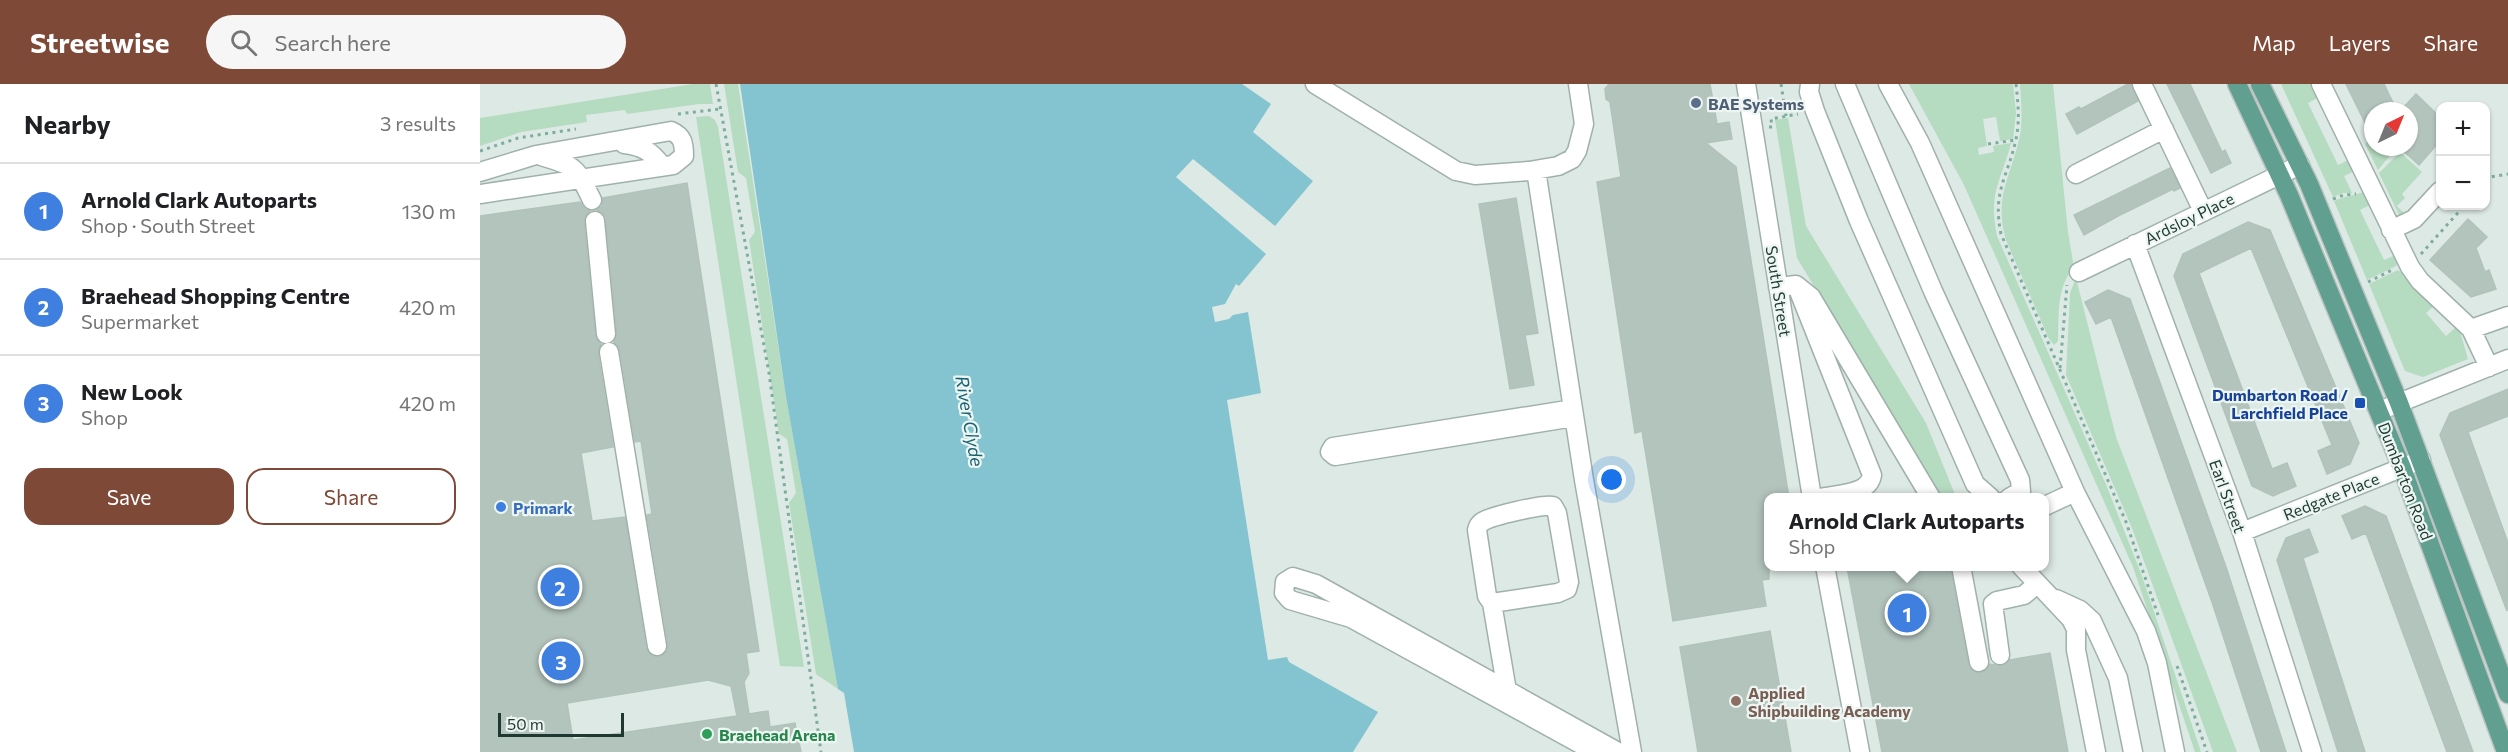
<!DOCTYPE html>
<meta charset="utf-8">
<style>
body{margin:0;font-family:Commissioner,sans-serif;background:#f6f6f6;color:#202124}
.controls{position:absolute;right:18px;top:18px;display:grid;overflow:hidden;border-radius:12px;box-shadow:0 2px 4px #0004}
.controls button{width:54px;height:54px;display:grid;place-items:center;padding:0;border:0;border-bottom:2px solid #e0e0e0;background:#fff;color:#202124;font:30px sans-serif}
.compass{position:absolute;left:1884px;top:18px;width:54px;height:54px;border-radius:50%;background:#fff;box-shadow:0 2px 4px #0004;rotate:43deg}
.scale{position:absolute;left:18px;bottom:15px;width:126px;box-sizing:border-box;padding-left:6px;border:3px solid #1f3932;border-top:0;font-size:16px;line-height:21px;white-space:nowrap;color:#1f3932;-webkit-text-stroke:4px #edf6f2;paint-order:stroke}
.you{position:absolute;left:1132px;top:396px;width:21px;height:21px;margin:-15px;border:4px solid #fff;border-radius:50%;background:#1a73e8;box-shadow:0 0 0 9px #1a73e833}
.badge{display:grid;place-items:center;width:39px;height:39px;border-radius:50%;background:#7f4938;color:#fff;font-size:20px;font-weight:700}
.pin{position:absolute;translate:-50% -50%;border:3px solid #fff;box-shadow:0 2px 6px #0006}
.popup{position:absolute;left:1284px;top:409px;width:285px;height:78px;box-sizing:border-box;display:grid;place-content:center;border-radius:12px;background:#fff;filter:drop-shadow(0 2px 4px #0005);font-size:20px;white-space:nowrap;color:#757577}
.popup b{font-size:22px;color:#202124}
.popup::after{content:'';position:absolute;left:50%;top:100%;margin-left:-12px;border:12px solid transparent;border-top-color:#fff}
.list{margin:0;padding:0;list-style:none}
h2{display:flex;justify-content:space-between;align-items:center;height:78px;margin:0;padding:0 24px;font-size:26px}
h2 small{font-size:20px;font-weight:400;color:#757577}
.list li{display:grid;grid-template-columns:39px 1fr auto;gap:18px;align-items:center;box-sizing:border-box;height:96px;padding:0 24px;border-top:2px solid #e0e0e0}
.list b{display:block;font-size:22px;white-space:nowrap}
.list p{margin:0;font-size:20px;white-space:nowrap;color:#757577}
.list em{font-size:20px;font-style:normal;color:#757577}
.actions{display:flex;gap:12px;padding:18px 24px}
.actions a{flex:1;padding:14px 0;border:2px solid #7f4938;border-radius:18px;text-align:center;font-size:21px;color:#7f4938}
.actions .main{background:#7f4938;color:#fff}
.icon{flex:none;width:33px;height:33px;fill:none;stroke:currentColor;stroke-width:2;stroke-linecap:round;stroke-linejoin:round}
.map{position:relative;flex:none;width:2028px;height:668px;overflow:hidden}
header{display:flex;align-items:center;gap:36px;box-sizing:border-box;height:84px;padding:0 30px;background:#7f4938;color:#fff}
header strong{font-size:28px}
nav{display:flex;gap:33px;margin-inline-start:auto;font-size:21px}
.search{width:420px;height:54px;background:#f6f6f6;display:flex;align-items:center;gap:15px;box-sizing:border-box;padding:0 21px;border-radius:33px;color:#757577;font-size:22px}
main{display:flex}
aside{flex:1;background:#fff}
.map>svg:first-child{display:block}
</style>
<header>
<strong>Streetwise</strong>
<div class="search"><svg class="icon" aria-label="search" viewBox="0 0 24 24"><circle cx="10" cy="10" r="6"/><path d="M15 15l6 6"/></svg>Search here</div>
<nav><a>Map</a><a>Layers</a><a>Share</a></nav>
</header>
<main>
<aside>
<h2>Nearby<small>3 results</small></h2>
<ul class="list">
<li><span class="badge" style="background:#3f7fe0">1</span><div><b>Arnold Clark Autoparts</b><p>Shop · South Street</p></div><em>130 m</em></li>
<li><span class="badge" style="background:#3f7fe0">2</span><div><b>Braehead Shopping Centre</b><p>Supermarket</p></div><em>420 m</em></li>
<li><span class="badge" style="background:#3f7fe0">3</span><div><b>New Look</b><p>Shop</p></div><em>420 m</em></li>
</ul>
<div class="actions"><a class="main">Save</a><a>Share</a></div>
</aside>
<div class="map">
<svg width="2028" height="668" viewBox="0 0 2028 668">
<rect width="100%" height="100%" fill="#dde9e4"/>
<path fill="#b5dbc0" d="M213 0H230L233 20H219L147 30 145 26 106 31 107 38 41 48 0 62V34Z
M244 0H258L306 313 358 605 336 590 309 419 316 409 307 355 299 350 269 156 275 148 266 94 258 88Z
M1429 0H1533L1536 29 1533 55 1520 57 1516 33 1503 35 1507 62 1498 64 1499 71 1514 68 1513 62 1531 59C1521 98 1508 108 1517 152L1627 403 1662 492 1721 668H1715L1653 483 1484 101Z
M1540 0H1573L1588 148 1594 184C1576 202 1579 233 1578 257L1574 261 1569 255 1526 156C1513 113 1532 91 1540 51 1543 34 1541 17 1540 0Z
M1801 0H1833L1839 13 1828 19 1858 81 1870 75 1875 87 1864 92 1872 109H1863L1853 113Z
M229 32 235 36 238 43 324 583 300 582 216 33Z
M1308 34 1326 142 1446 339 1476 413H1460L1436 371 1317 174 1295 36Z
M1893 51V63H1917L1898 86 1885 60Z
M1920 68 1942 88 1922 110 1925 114 1917 122 1926 131 1920 133 1899 89Z
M1885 107 1892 120 1880 126 1904 176 1916 171 1918 175 1916 182 1887 196 1854 117C1865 112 1875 112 1885 107Z
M1918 186 1930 195 1955 221 1946 229 1966 252 1976 243 1981 251 1988 275 1943 293 1925 287 1889 200Z
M1596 194 1636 353 1757 668H1733L1652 444 1586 291 1590 209Z"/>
<path fill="#83c4d0" d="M260 0H762L791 20 773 48 833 97 795 142 713 75 696 93 786 170 759 202 756 200 745 220 732 223 735 238 749 235 753 231 768 228 781 309 747 316 788 576 807 573 809 578 898 628 873 668H374L364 609 358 605 306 313Z"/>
<path fill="#b3c4bd" stroke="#b0c3bb" stroke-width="1.5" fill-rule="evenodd" d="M1129 0H1230L1237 40 1249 38 1252 55 1226 59 1256 83 1309 414H1289V495L1282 496 1286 522 1193 537 1162 347 1155 349 1117 98 1141 93 1130 18 1126 15 1125 5Z
M1648 0H1651L1658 17 1597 50 1586 30 1599 23 1601 25Z
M1687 0H1710L1742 68 1745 66 1751 79 1731 89Z
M1866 0H1904L1917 27H1893V55Z
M1936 10 1960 33V57L1939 81 1919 63H1929V27H1920Z
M1690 84 1700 104 1694 107 1693 105 1638 132 1604 151 1594 131Z
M207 99 279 567 266 569 269 589 264 598 269 630 288 627 290 643 315 639 321 668H0V132L100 118 105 125 110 127 105 132 104 138 115 251 121 260 118 270 133 363 101 369 112 437 145 433 166 564 172 572 179 573 187 567 188 560 167 431 172 430 161 357 155 358 140 266 134 258 137 249 126 136 124 130 117 126 122 122 123 114ZM228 596 251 602 257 632 93 656 87 619Z
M1036 114 1058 249 1045 251 1054 301 1030 305 999 120Z
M1988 135 2007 153 1996 164 2005 188 2009 186 2016 205 1991 213 1950 176Z
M1768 138 1790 146 1879 359 1870 380 1847 390 1838 367 1852 361 1771 164 1719 189 1792 385 1807 379 1816 402 1793 412 1772 402 1694 192 1703 170Z
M1628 206 1650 215 1746 483 1806 668H1781L1733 521 1631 233 1616 240 1605 218Z
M2028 305V332L1988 348 2028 459 2027 527 1960 351 1970 329Z
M1885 422 1906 432 1993 668H1967L1886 449 1872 455 1862 432Z
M1829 445 1838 468 1823 474 1885 668H1858L1797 476 1806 454Z
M1367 483H1470L1489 584 1500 589 1507 586 1510 580 1522 582 1530 576 1570 569 1588 668H1402Z
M1290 547 1311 668H1218L1200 563Z"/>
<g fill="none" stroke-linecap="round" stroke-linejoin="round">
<defs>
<path id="minor" d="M835 0 976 87 995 91 1049 87 1078 82 1092 75 1097 67 1104 40 1098 0
M1266 0 1332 414
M1330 0 1329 8 1335 27 1379 137 1495 400 1511 414
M1365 0 1453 207 1540 396 1541 407 1529 414
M1408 0 1440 59 1595 408 1666 547 1677 579 1695 668
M1662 0 1723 127
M1841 0 1930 183 1940 197 1991 245 2009 283
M144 60C162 62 171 67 182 82
M61 72C96 82 96 83 112 116
M1056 86 1104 396 1152 668
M0 88 56 71 191 47C203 52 204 60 204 72L193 81 0 110
M1596 90 1684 45
M115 137 126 250
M1911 146 1934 135 1960 107
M1655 160 1762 448 1832 668
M1599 188 1820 81
M1298 203 1316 201 1331 213 1451 414
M1320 210 1392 391C1389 411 1357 410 1340 414
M1991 245 2028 232
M129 268 177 562
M1093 325 853 363 850 368 855 372 1094 333
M1899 327 2028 275
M1565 422 1595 408
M1762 448 1941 376
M1345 482 1380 668
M1481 482 1499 578
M1541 482 1591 535 1596 545V566L1616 668
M1576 515 1600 526 1612 537 1638 594 1653 668
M1012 519 1078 509 1087 505 1089 498 1077 429 1073 422C1062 420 1011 432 1002 438 998 441 998 443 997 446L1007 512 1012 519 1027 607
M1520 571 1513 520 1517 517 1544 511 1557 500
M1115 668 871 534 810 516 804 509 805 498 813 493 836 500 1138 668"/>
<path id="major" d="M1757 0 1809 111 1922 384 2026 668
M1780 0 1829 100 1919 319 2028 610"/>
</defs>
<use href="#minor" stroke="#a0b1ab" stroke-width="21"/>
<use href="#major" stroke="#bcc4c2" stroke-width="21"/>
<path stroke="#7dad9e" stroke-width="3" stroke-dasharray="3 4.5" stroke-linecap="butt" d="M236 0 289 289 341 668
M1301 0 1306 32
M1536 0C1538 19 1540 37 1536 55 1528 93 1512 107 1521 150L1646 438 1678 531
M198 30 240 25
M1289 43H1292L1291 35 1318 30
M1508 60 1536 56
M0 67 38 54 96 45
M2006 97 2010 93 2028 90
M1853 115 1864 111 1876 110
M1941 170 1984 122
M1888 198 1914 185
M1580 284 1587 201
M1697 582 1727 668"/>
<use href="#minor" stroke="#fff" stroke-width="18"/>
<use href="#major" stroke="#619f90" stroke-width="18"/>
</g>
<circle fill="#5c6f8a" stroke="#edf6f2" stroke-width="2" cx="1216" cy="19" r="6"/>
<rect fill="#1a4fb4" stroke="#edf6f2" stroke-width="2" x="1874" y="313" width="12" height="12" rx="3"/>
<circle fill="#3f7fe0" stroke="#edf6f2" stroke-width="2" cx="21" cy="423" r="6"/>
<circle fill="#8d6e63" stroke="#edf6f2" stroke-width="2" cx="1256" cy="617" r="6"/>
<circle fill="#2e9e5b" stroke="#edf6f2" stroke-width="2" cx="227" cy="650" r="6"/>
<g text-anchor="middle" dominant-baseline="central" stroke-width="4.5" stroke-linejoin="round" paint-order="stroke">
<g font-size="16" font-weight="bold" fill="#4e5e75" stroke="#edf6f2" text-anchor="start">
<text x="1228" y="19">BAE Systems</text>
</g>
<g font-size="16" fill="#1f3932" stroke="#edf6f2">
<text transform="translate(1709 134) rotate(-26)">Ardsloy Place</text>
<text transform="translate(1299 207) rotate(81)">South Street</text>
<text transform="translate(1926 397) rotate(69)">Dumbarton Road</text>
<text transform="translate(1748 412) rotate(70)">Earl Street</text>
<text transform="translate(1851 412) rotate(-22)">Redgate Place</text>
</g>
<g font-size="16" font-weight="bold" fill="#164399" stroke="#edf6f2" text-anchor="end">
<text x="1868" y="310">Dumbarton Road /<tspan x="1868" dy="18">Larchfield Place</tspan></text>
</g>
<g font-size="16" font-weight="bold" fill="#366cbe" stroke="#edf6f2" text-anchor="start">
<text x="33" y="423">Primark</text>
</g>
<g font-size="16" font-weight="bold" fill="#785e54" stroke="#edf6f2" text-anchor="start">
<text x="1268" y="608">Applied<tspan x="1268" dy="18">Shipbuilding Academy</tspan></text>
</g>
<g font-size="16" font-weight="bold" fill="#27864d" stroke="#edf6f2" text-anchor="start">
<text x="239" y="650">Braehead Arena</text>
</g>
<g font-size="18" font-style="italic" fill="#196474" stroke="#edf6f2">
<text transform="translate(490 337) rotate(80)">River Clyde</text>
</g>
</g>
</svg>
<div class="controls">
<button>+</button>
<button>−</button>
</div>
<svg class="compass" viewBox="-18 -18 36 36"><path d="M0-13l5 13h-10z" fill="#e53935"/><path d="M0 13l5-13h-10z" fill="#757577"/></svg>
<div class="scale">50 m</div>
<div class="you"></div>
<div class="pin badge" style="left:1427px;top:529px;background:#3f7fe0">1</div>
<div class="popup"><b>Arnold Clark Autoparts</b>Shop</div>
<div class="pin badge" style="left:80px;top:503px;background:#3f7fe0">2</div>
<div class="pin badge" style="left:81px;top:577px;background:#3f7fe0">3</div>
</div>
</main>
